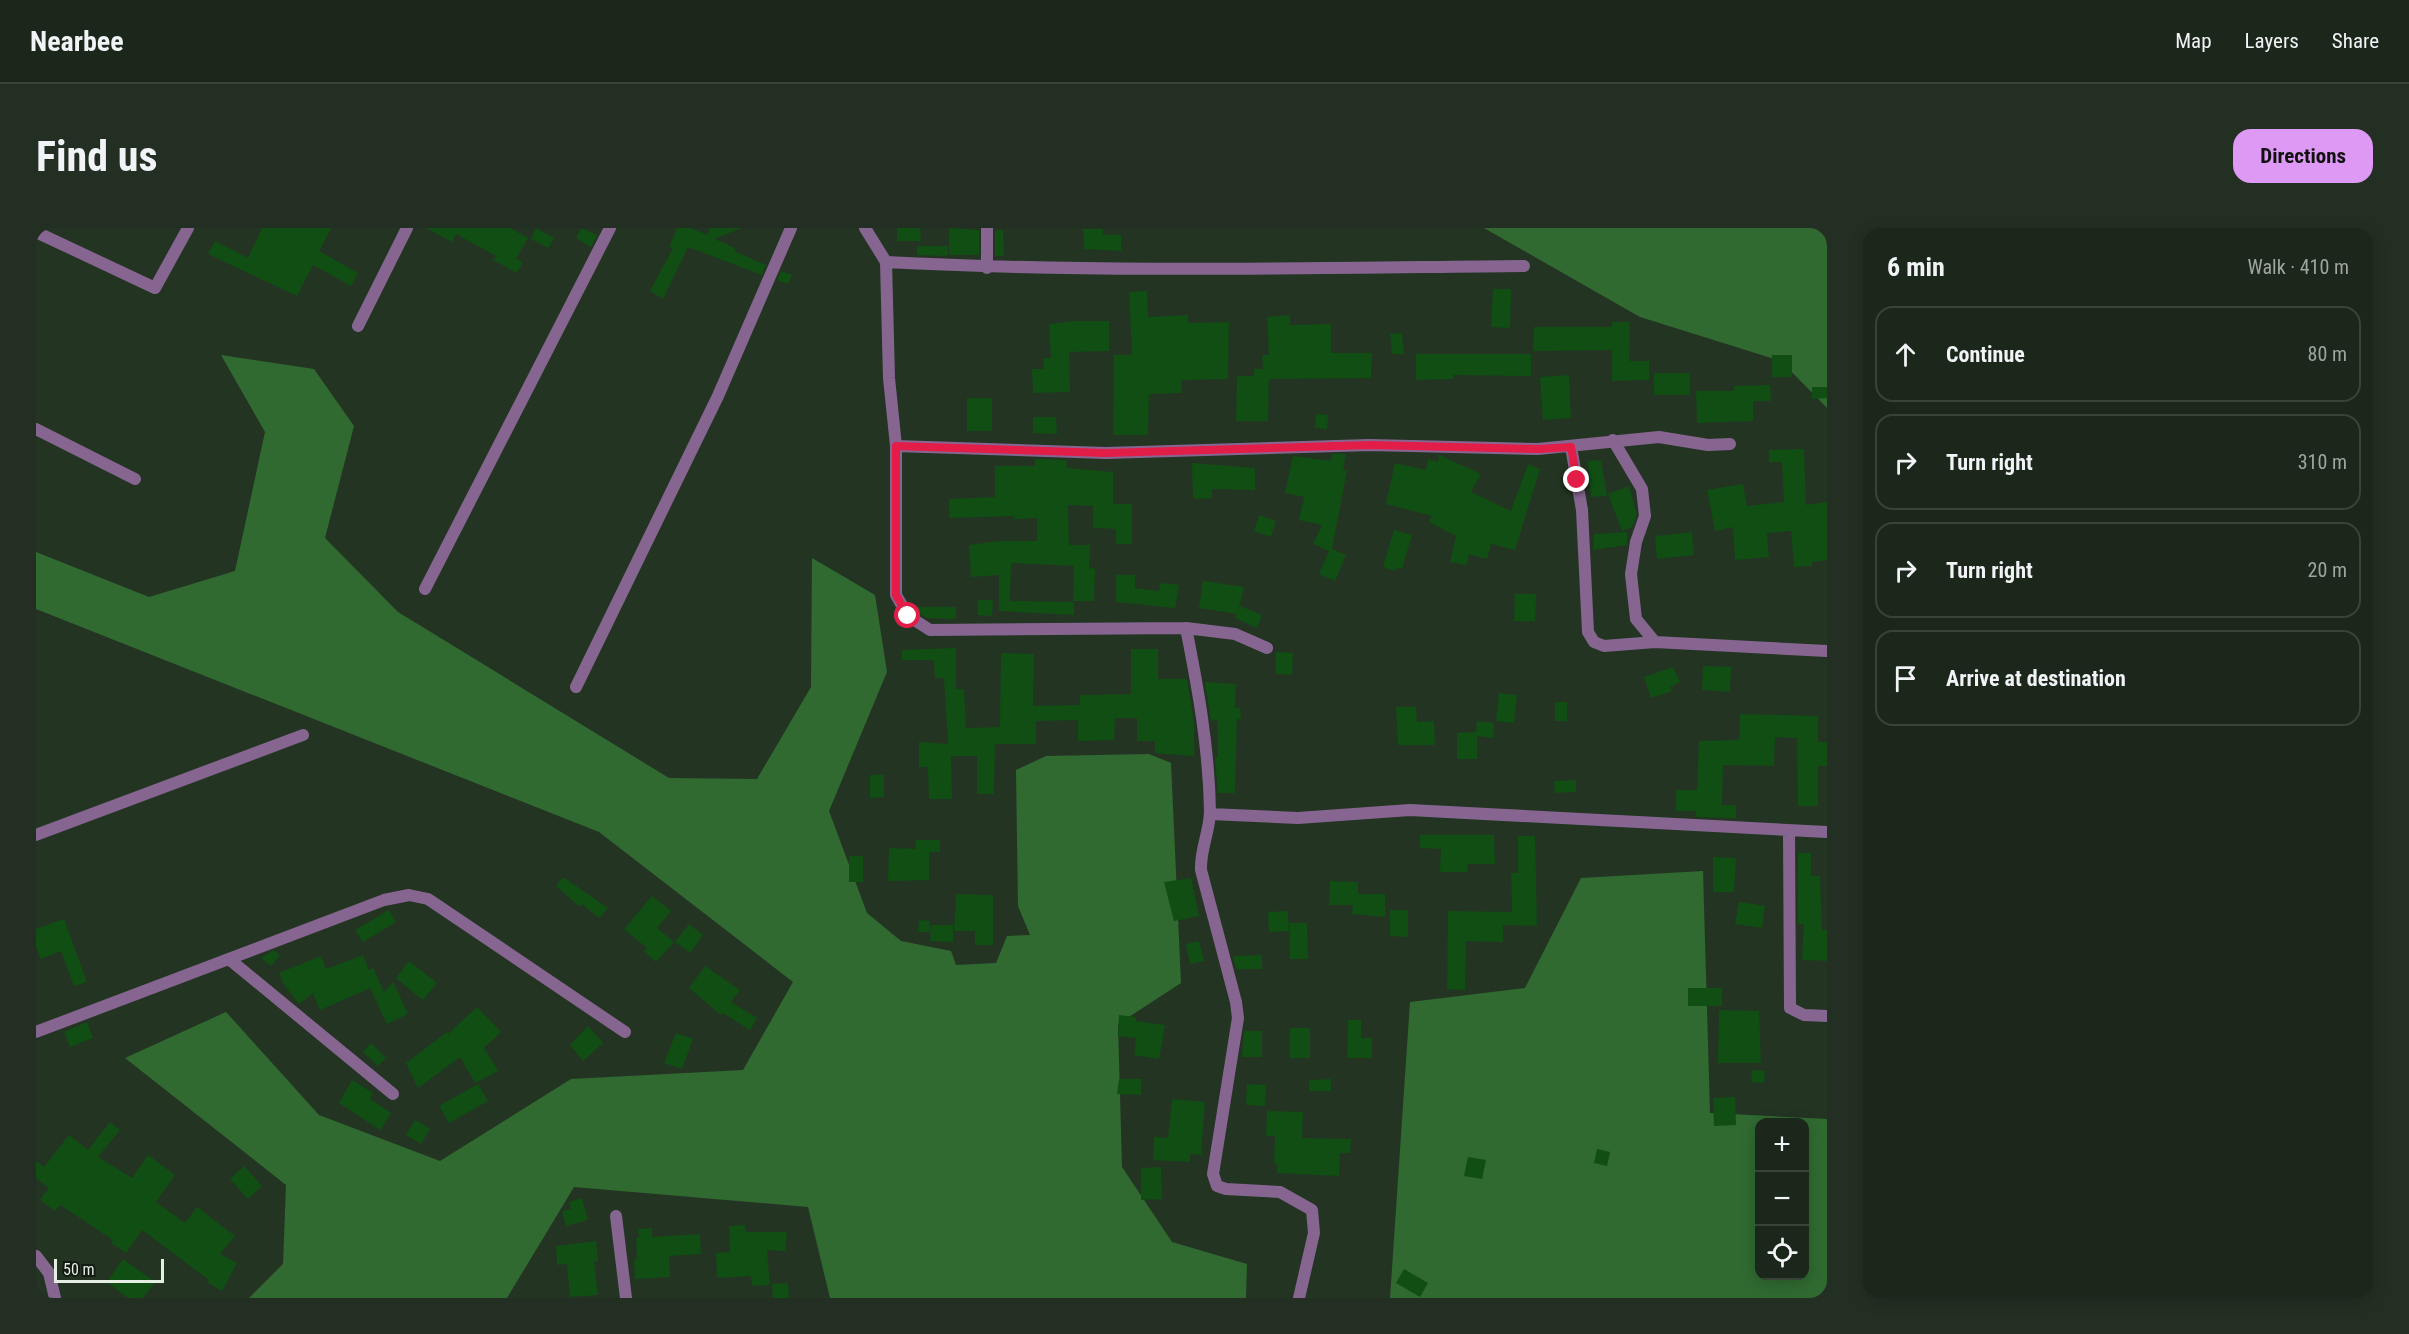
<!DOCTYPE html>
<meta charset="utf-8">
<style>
body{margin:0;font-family:"Roboto Condensed",sans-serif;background:#242f23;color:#f1f3f6}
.controls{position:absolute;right:18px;bottom:18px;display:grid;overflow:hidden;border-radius:12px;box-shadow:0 3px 15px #0003}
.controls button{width:54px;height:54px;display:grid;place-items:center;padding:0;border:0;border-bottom:2px solid #394439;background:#1b271a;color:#f1f3f6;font:30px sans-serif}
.scale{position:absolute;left:18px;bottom:15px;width:110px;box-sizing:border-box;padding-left:6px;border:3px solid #e4eee3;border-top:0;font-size:16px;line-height:21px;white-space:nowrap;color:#e4eee3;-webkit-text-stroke:4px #121a12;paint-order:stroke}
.stop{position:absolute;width:18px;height:18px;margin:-14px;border:4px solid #e11d48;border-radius:50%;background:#fff}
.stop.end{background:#e11d48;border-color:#fff;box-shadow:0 2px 6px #0008}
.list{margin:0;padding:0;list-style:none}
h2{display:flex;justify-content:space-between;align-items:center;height:78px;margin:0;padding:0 24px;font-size:26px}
h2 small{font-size:20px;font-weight:400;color:#a0a5a2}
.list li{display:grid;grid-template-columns:39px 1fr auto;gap:18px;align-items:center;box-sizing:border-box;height:96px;margin:0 12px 12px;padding:0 12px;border:2px solid #394439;border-radius:18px}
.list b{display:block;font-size:22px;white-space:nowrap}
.list em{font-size:20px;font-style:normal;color:#a0a5a2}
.icon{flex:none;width:33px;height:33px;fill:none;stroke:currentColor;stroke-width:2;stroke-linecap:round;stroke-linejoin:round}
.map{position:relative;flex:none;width:1791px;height:1070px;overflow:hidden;border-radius:18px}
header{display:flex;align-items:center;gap:36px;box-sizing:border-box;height:84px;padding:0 30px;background:#1b271a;border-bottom:2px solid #394439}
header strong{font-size:28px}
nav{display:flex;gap:33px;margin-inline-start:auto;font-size:21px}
.intro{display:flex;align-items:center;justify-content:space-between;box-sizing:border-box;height:144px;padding:0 36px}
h1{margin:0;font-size:42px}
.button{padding:15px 27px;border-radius:18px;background:#dd99f3;color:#111;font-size:21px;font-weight:700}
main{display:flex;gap:36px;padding:0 36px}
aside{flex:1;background:#1b271a;border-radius:18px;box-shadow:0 3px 15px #0003}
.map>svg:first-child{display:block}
</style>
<header>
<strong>Nearbee</strong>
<nav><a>Map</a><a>Layers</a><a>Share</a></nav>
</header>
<div class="intro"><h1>Find us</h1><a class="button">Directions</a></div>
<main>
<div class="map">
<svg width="1791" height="1070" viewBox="0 0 1791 1070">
<rect width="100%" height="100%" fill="#243423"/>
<path fill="#306a31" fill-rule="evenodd" d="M1448 0H1791V180L1745 133 1604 89Z
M185 127 278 141 318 198 289 310 362 384 633 550 721 551 775 459 776 330 839 367 851 444 793 583 831 685 865 713 915 723 920 737 960 735 971 708 994 707 982 678 980 542 1010 528 1113 526 1135 535 1145 755 1082 796 1086 939 1136 1014 1211 1036 1210 1070H794L772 979 538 959 471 1070H213L247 1036 250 957 89 830 190 784 283 887 404 933 535 851 707 842 757 754 563 604 0 381V324L113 369 199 343 229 204Z
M1667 643 1674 885 1791 891V1070H1354L1374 774 1489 760 1545 650ZM1724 894H1768V1048H1724Z"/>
<path fill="#104e14" d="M226 0H295L283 23 322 45 315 58 277 37 261 68 172 26 179 13 212 30Z
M390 0H474L492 10 480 31 487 34 481 45 457 32 460 28 420 6 416 14Z
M500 0 518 10 512 20 495 11Z
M545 0 561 7 555 19 540 10Z
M641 0H655L671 7 674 0H705L679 11 699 20 698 23 730 37 726 47 652 19 627 71 614 63 637 20 633 19Z
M861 0H884L885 13H861Z
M913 0 943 2V27H913Z
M1047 1H1067V7H1085V23L1048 21Z
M959 2H967L968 28H959Z
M881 18H912V28L881 27Z
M745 43 756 47 752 56 741 52Z
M1457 61H1475L1474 100 1455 99Z
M1111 63 1112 89 1152 87V95L1193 94 1192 151 1145 152 1146 165 1113 166 1112 207H1077L1078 127H1096L1093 64Z
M1254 87V97L1295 96V125H1336L1335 150 1233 151 1232 193H1200L1201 148H1218V141H1227L1226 127H1233L1231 89Z
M1040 93H1073V123L1033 124 1034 164 997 165 996 141H1008L1007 130H1015L1013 96Z
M1576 94H1594L1593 133H1613V152L1576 153V122L1497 123 1498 99H1576Z
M1366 105 1368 126H1356L1354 106Z
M1380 126H1495V148L1417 147V151L1380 152Z
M1736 127H1756V149H1736Z
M1618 145H1654V167H1618Z
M1533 147 1535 190 1507 192 1504 149Z
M1734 157 1735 173H1717V193L1661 195 1660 163H1698V158Z
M1776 159H1791V170L1776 171Z
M931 170H956V203H931Z
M1280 186 1292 187 1291 201 1279 200Z
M997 189H1020L1021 206 997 205Z
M1768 221 1770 277 1791 274V332L1776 334V338L1758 339 1755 303 1731 305 1733 329 1699 332 1697 299 1679 303 1671 262 1707 256 1711 278 1748 274 1746 234H1733V222Z
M1296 226H1310L1307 242 1311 243 1296 321 1310 327 1299 353 1283 346 1293 323 1277 316 1286 297 1263 292 1268 269 1249 265 1257 228 1294 233Z
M1403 227 1445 246 1435 264 1475 283 1492 236 1504 241 1479 322 1455 316 1451 331 1433 326 1431 337 1414 334 1420 308 1393 294 1396 288 1350 276 1359 235 1390 242 1392 231 1402 234Z
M999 231 1030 232 1031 240 1077 244V276H1096V316H1080V301L1057 300V278L1032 277 1033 317H1054L1053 340 1059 341 1058 373H1037L1038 338 975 335 974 373 1038 374V387L963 383V347L935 349 933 317 963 313H1001V290L978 291V288L913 290V271L959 269V238H999Z
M1565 232 1571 268 1555 269 1552 233Z
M1156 235 1219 240V262L1176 261V270L1157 271Z
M1593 258 1601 287 1596 299 1586 303 1572 266Z
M1223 287 1240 293 1235 309 1218 303Z
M1358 302 1376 307 1366 341 1360 340 1359 343 1347 339Z
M1591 304V317L1557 322 1558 306Z
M1656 304 1658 327 1621 331 1619 308Z
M1080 347H1099V360L1123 363 1124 355 1143 357 1139 380 1080 374Z
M1167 353 1208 359 1202 383 1204 378 1226 387 1221 400 1199 390 1201 386 1163 380Z
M1479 366H1500L1499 393H1478Z
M942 372H957L956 388 942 387Z
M881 379H920V391L890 390 881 384Z
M920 420V461H928L930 500 964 499 965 425 998 426 997 478 1044 477V467L1095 466V421H1122V451H1151L1158 494V528L1119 525V513H1101V490H1079L1078 512 1042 513V492L1000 493V516H959L958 566H941V528H915L916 571H893L892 539H883V514L912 516 908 450H899L898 432H866V422Z
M1240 424 1257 425 1256 447 1239 446Z
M1667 438 1695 439 1694 464 1666 462Z
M1637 439 1644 454 1634 459 1636 463 1615 470 1608 449Z
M1169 454 1200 456 1199 480 1204 479 1205 491H1201L1199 565H1182L1179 529H1182L1181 492 1175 493Z
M1463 465 1481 467 1478 495 1460 493Z
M1519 474H1531V493H1519Z
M1360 479H1380L1381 494 1398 493 1399 517H1362Z
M1704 486 1782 488V514H1791V538H1782V578H1762L1761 510 1739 509 1738 538 1687 537 1686 577H1700V590L1660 589V583H1640V562H1661L1663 513 1703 512Z
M1441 493 1458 495 1457 510 1441 508V531H1421V505L1440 504Z
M834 547H848V569L834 570Z
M1540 552V564L1519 565 1518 553Z
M1384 607H1458L1459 636H1431L1432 644H1404L1405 621 1384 620Z
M1482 608H1499L1501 698 1467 697V714L1430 713 1429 762 1411 761 1412 683 1476 684 1475 645H1482Z
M879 612H904V624H893V652L852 653 853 620 880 621Z
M1762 625H1775V648H1784L1786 702H1791V733L1766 732 1768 696H1762Z
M813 628H827V654H813Z
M1677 629 1700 630 1698 664H1677Z
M527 649 572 680 563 690 546 676 544 679 520 658Z
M1155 650 1163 688 1138 693 1128 654Z
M1294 653 1322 654V666H1349V689L1316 686 1317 677H1293Z
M920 666 957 667V717H939V703H918Z
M616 668 635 683 621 700 638 714 620 734 608 723 611 720 588 701Z
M1703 674 1729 678 1726 700 1699 696Z
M353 682 360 694 327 714 319 702Z
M1354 682H1372V709L1354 708Z
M1252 683 1253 703 1233 704 1232 684Z
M28 691 51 754 38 758 25 723 5 731 0 718V701Z
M883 692 894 693V704H882Z
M1254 695H1271L1272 731H1254Z
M653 696 667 707 654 725 639 714Z
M895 697H917V714L894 713Z
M1163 713 1168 733 1154 736 1150 716Z
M238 722 244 727 235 738 225 730Z
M327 727 333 742 337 740 348 764 357 754 372 786 351 796 334 760 284 782 277 765 263 776 247 755 243 745 285 728 290 741Z
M1226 727V741H1200L1197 728Z
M373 733 401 755 387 772 360 750Z
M669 738 704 762 695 774 721 790 714 802 687 785 685 787 653 760Z
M1652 760H1686V778H1652Z
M441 779 465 804 448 820 462 843 439 855 424 829 382 860 370 835 411 804 412 806Z
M1683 782 1723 783 1725 835H1682Z
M1083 787 1100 789V793L1129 797 1123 831 1098 827 1100 810 1082 808Z
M1312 792H1325V810H1336V830H1311Z
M51 794 57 810 34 819 28 804Z
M552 798 567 815 547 833 534 817Z
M1254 800H1274V830H1254Z
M1208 803H1226V829H1206Z
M640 805 657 811 646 841 628 835Z
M335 815 350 830 342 838 327 824Z
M1716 842 1729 843 1728 855 1715 854Z
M1083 851H1105V867L1081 866Z
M1295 851V863H1273V852Z
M316 852 337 865 334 871 355 885 344 902 303 875Z
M442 856 452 873 413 895 403 878Z
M1211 856 1230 857 1229 878 1210 877Z
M1699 869 1700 897 1678 898 1677 870Z
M1136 871 1169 874 1165 927 1154 926V934L1117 932 1118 909 1132 910Z
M1231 883 1267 884 1266 910 1315 911 1314 925H1304L1303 948 1241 945V935H1238L1239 908H1230Z
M379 892 394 901 385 916 370 907Z
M74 894 84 902 62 929 96 950 112 927 139 947 120 974 149 995 161 979 199 1008 184 1026 201 1035 186 1063 171 1054 173 1052 106 1002 90 1025 75 1015 77 1012 24 977 19 983 4 972 13 960 0 950V933L8 939 33 907 52 922Z
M1561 921 1574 924 1571 938 1558 935Z
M1432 929 1450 932 1446 951 1428 948Z
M208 938 226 958 212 971 194 951Z
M1125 939 1126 971 1105 972V940Z
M546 970 552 992 530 998 526 983 535 981 533 974Z
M709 997 710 1004H751L749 1023 731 1022 734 1057 716 1058 715 1048 681 1050 680 1025 694 1024 693 998Z
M616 1000V1009L664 1006 665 1026 633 1028 634 1049 599 1051 598 1031H601L600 1010H603L602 1001Z
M560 1013 562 1033H558L562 1067 534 1069 531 1036 521 1037 520 1018Z
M87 1031 119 1054 107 1070H92L71 1054Z
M1368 1041 1392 1055 1384 1069 1360 1055Z
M752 1055 753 1070H737L736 1056Z"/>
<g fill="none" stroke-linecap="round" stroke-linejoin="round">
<path stroke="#866691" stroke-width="12" d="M829 0 850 34 853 150 860 218V367L872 388 894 402 1150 400 1199 406 1231 420
M951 0V40
M0 4 119 60 152 0
M850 34C1062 45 1275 40 1488 38
M322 98 371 0
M0 201 99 251
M1577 212 1606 261 1609 288 1600 314 1595 346 1600 391 1619 414
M860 218 1070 225 1334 217 1502 221 1623 209 1672 217 1694 216
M1535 219 1546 282 1552 404 1558 414 1568 418 1619 414 1791 423
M389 361 574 0
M1150 400C1162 460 1173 521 1174 583 1174 603 1164 621 1165 642L1200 774 1202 790 1177 946 1181 958 1190 961 1244 964 1276 982 1278 1005 1263 1070
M540 459 682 168 755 0
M1174 586 1262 590 1374 582 1791 604
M1753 604 1754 780 1768 787 1791 788
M0 607 267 507
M193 731 357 866
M0 804 348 672 373 667 392 671 589 804
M580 988 590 1070
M0 1028 13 1045 19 1070"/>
</g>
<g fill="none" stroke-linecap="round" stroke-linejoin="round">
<path stroke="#e11d48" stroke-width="8" d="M872 388 860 367V218L1070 225 1334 217 1502 221 1535 219 1541 252"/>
</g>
</svg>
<div class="controls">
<button>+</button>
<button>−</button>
<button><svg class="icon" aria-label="locate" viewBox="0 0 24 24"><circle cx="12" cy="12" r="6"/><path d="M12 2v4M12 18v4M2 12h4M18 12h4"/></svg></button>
</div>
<div class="scale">50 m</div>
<div class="stop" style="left:872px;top:388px"></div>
<div class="stop end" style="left:1541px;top:252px"></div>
</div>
<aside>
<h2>6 min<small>Walk · 410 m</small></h2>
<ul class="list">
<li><svg class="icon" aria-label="ahead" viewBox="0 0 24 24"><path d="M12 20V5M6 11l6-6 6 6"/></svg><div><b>Continue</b></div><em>80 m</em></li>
<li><svg class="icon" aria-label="right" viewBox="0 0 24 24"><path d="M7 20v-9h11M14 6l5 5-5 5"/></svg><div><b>Turn right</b></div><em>310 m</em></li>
<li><svg class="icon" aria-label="right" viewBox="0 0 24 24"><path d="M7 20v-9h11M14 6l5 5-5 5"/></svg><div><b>Turn right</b></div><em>20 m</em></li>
<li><svg class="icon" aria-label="arrive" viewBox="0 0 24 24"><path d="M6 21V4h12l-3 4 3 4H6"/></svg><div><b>Arrive at destination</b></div></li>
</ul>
</aside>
</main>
